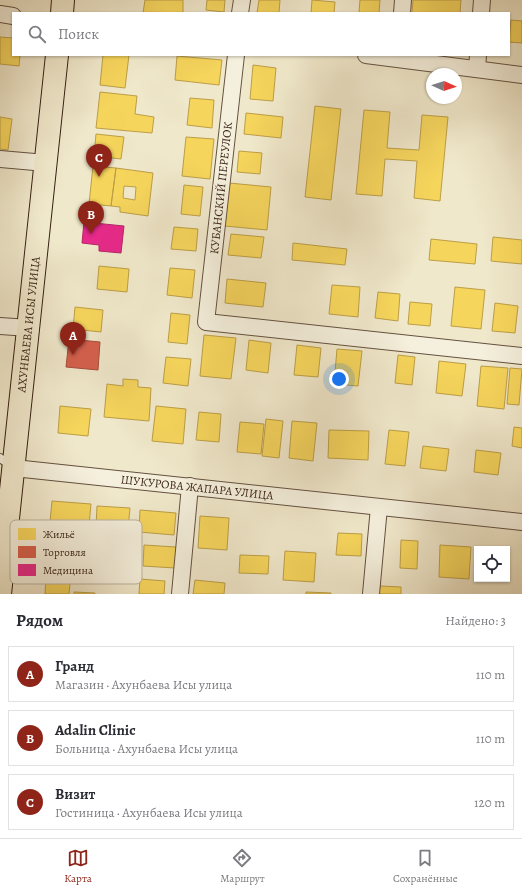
<!DOCTYPE html>
<html lang="ru">
<meta charset="utf-8">
<style>
body{margin:0;font-family:Alegreya,serif;background:#f2f2f3;color:#2b2b33}
.controls{position:absolute;right:12px;bottom:12px;display:grid;overflow:hidden;border-radius:0px;box-shadow:0 1px 3px #0004}
.controls button{width:36px;height:36px;display:grid;place-items:center;padding:0;border:0;border-bottom:1px solid #e1e1e2;background:#fff;color:#2b2b33;font:20px sans-serif}
.compass{position:absolute;left:426px;top:68px;width:36px;height:36px;border-radius:50%;background:#fff;box-shadow:0 1px 3px #0004;rotate:93deg}
.you{position:absolute;left:339px;top:379px;width:14px;height:14px;margin:-10px;border:3px solid #fff;border-radius:50%;background:#1a73e8;box-shadow:0 0 0 6px #1a73e833}
.badge{display:grid;place-items:center;width:26px;height:26px;border-radius:50%;background:#8f2418;color:#fff;font-size:13px;font-weight:700}
.pin{position:absolute;translate:-50% -33px;filter:drop-shadow(0 1px 2px #0008)}
.pin::after{content:'';position:absolute;top:21px;width:14px;height:12px;background:inherit;clip-path:polygon(0 0,100% 0,50% 100%)}
.list{margin:0;padding:0;list-style:none}
h2{display:flex;justify-content:space-between;align-items:center;height:52px;margin:0;padding:0 16px;font-size:17px}
h2 small{font-size:13px;font-weight:400;color:#7c7c81}
.list li{display:grid;grid-template-columns:26px 1fr auto;gap:12px;align-items:center;box-sizing:border-box;height:56px;margin:0 8px 8px;padding:0 8px;border:1px solid #e1e1e2;border-radius:0px}
.list b{display:block;font-size:15px;white-space:nowrap}
.list p{margin:0;font-size:13px;white-space:nowrap;color:#7c7c81}
.list em{font-size:13px;font-style:normal;color:#7c7c81}
.icon{flex:none;width:22px;height:22px;fill:none;stroke:currentColor;stroke-width:2;stroke-linecap:round;stroke-linejoin:round}
.map{position:relative;flex:none;width:522px;height:594px;overflow:hidden}
.search{position:absolute;background:#fff;box-shadow:0 1px 3px #0004;left:12px;right:12px;top:12px;height:44px;display:flex;align-items:center;gap:10px;box-sizing:border-box;padding:0 14px;border-radius:0px;color:#7c7c81;font-size:15px}
.sheet{height:244px;background:#fff}
nav{display:flex;justify-content:space-around;align-items:center;box-sizing:border-box;height:56px;border-top:1px solid #e1e1e2;background:#fff;font-size:11px;color:#7c7c81}
nav a{display:grid;justify-items:center;gap:2px}
nav .on{color:#8f2418}
.map>svg:first-child{display:block}
</style>
<div class="map">
<svg width="522" height="594" viewBox="0 0 522 594">
<rect width="100%" height="100%" fill="#f0e8cb"/>
<filter id="stains"><feTurbulence type="fractalNoise" baseFrequency=".005" numOctaves="4"/><feColorMatrix values="0 0 0 0 .2 0 0 0 0 .09 0 0 0 0 .02 0 0 0 .5 -.17"/></filter>
<radialGradient id="worn" r=".72"><stop offset=".6" stop-color="#630" stop-opacity="0"/><stop offset="1" stop-color="#630" stop-opacity=".3"/></radialGradient>
<path fill="#f6d55c" stroke="#bc9e46" fill-rule="evenodd" d="M145 0H183V13H143Z
M207 0H225L224 12 206 10Z
M259 0H280L279 13H257Z
M312 0 335 2 334 13H311Z
M360 0H380L379 13H359Z
M413 0H461L460 13H412Z
M511 20 522 21V43L509 42Z
M0 37 13 38V55H20L19 66 0 64Z
M103 55H129L125 88 100 85Z
M177 56 222 60 219 85 175 80Z
M253 65 276 68 273 101 250 99Z
M100 92 137 96 135 114 154 117 152 133 96 128Z
M190 98 214 100 212 128 187 125Z
M315 106 341 109 331 200 305 197Z
M364 110 390 112 387 148 419 150 422 115 448 117 440 201 414 198 417 161 385 159 382 196 356 194Z
M246 113 283 117 281 138 244 134Z
M0 117 12 119 8 150 0 149Z
M96 134 124 137 121 159 94 156Z
M186 137 214 139 210 179 182 176Z
M239 151 262 153 260 174 237 172Z
M93 166 116 168 111 206 89 204Z
M116 168 153 173 148 216 120 212V207L111 206ZM124 186 136 187 135 200 123 198Z
M229 183 271 187 267 230 225 226Z
M184 185 203 187 200 216 181 214Z
M174 227 198 229 196 251 171 249Z
M231 234 264 237 261 258 228 255Z
M493 237 522 240V264L491 261Z
M431 239 477 244 475 264 429 260Z
M293 243 347 249 345 265 292 260Z
M99 266 129 269 127 292 97 289Z
M170 268 195 270 192 298 167 295Z
M227 279 266 283 263 307 225 303Z
M332 285 360 287 358 317 329 314Z
M455 287 485 290 481 329 451 326Z
M378 292 400 294 398 321 375 318Z
M410 302 432 304 430 326 408 324Z
M495 303 518 306 515 333 492 331Z
M75 307 103 310 101 332 73 329Z
M171 313 190 315 187 344 168 342Z
M204 335 236 338 231 379 200 376Z
M249 340 271 343 268 373 246 370Z
M297 345 321 348 318 377 294 375Z
M337 349 362 351 358 386 334 384Z
M398 355 415 357 412 385 395 383Z
M166 357 191 359 188 386 163 383Z
M439 361 466 364 462 396 436 393Z
M481 366 508 368 504 409 477 406Z
M510 368 522 369 519 405 507 404Z
M123 379 138 380V387L151 388 149 421 104 417 107 384 123 386Z
M60 406 91 409 88 436 58 433Z
M156 406 186 409 183 444 152 441Z
M199 412 221 414 219 442 196 440Z
M266 419 283 421 279 458 262 456Z
M292 421 317 423 313 461 289 458Z
M240 422 264 424 261 454 237 452Z
M514 427 522 428V448L512 446Z
M329 430 369 431 368 460 328 458Z
M389 430 409 432 405 466 385 464Z
M423 446 449 449 446 471 420 468Z
M476 450 501 453 498 475 474 472Z
M52 501 91 504 89 525 50 522Z
M97 506 130 508 128 529 96 527Z
M140 510 176 513 174 535 139 532Z
M200 516 229 518 227 550 198 548Z
M338 533 362 534 361 556 336 555Z
M401 540 418 541 417 569 400 568Z
M144 545 176 547 175 568 143 566Z
M440 545 471 547 469 579 439 577Z
M285 551 316 553 314 582 283 580Z
M240 555 269 556 268 574 239 573Z
M47 562 72 564 69 594H45Z
M140 579 165 581 164 594H139Z
M195 580 225 583 224 594H193Z
M380 586 401 587V594H379Z
M74 592 95 593V594H74Z
M306 592 331 593V594H306Z"/>
<path fill="#d6604d" stroke="#a64c3b" d="M69 339 100 342 98 370 66 367Z"/>
<path fill="#e7298a" stroke="#b22666" d="M84 222 124 226 121 253 99 251V245L82 243Z"/>
<g fill="none" stroke-linecap="round" stroke-linejoin="round">
<defs>
<path id="service" d="M0 458 12 466"/>
<g id="minor">
<path d="M240 13 242 0"/>
<path d="M402 13 403 0"/>
<path d="M481 13 482 0"/>
<path d="M0 14 13 16"/>
<path d="M236 55 206 322 522 356"/>
<path d="M366 55 522 75"/>
<path d="M477 69 478 55"/>
<path d="M0 159 46 163"/>
<path d="M0 326 29 328"/>
<path id="s1" d="M14 468 522 522"/>
<path d="M180 594 190 486"/>
<path d="M371 594 379 507"/>
</g>
<g id="primary">
<path d="M62 13 63 0"/>
<path id="s2" d="M0 594 57 55"/>
</g>
</defs>
<use href="#service" stroke="#645140" stroke-width="10"/>
<use href="#minor" stroke="#645140" stroke-width="18"/>
<use href="#primary" stroke="#351f12" stroke-width="24"/>
<use href="#service" stroke="#f5f0dd" stroke-width="8"/>
<use href="#minor" stroke="#f5f0dd" stroke-width="16"/>
<use href="#primary" stroke="#f0e8cb" stroke-width="22"/>
</g>
<g text-anchor="middle" dominant-baseline="central" stroke-width="4" stroke-linejoin="round" paint-order="stroke">
<g font-size="12" fill="#351f12" stroke="#f5f0dd">
<text transform="translate(221 188) rotate(-84)">КУБАНСКИЙ ПЕРЕУЛОК</text>
<text stroke="none"><textPath href="#s2" startOffset="271">АХУНБАЕВА ИСЫ УЛИЦА</textPath></text>
<text stroke="none"><textPath href="#s1" startOffset="184">ШУКУРОВА ЖАПАРА УЛИЦА</textPath></text>
</g>
</g>
<rect x="10" y="520" width="132" height="64" rx="6" fill="#f5f0dd" stroke="#bbb1a0" stroke-width="1"/>
<rect x="18" y="528" width="18" height="12" fill="#f6d55c"/>
<rect x="18" y="546" width="18" height="12" fill="#d6604d"/>
<rect x="18" y="564" width="18" height="12" fill="#e7298a"/>
<g font-size="11" fill="#351f12">
<text x="43" y="538">Жильё</text>
<text x="43" y="556">Торговля</text>
<text x="43" y="574">Медицина</text>
</g>
<rect width="100%" height="100%" filter="url(#stains)"/>
<rect width="100%" height="100%" fill="url(#worn)"/>
</svg>
<div class="controls">
<button><svg class="icon" aria-label="locate" viewBox="0 0 24 24"><circle cx="12" cy="12" r="6"/><path d="M12 2v4M12 18v4M2 12h4M18 12h4"/></svg></button>
</div>
<svg class="compass" viewBox="-18 -18 36 36"><path d="M0-13l5 13h-10z" fill="#e53935"/><path d="M0 13l5-13h-10z" fill="#7c7c81"/></svg>
<div class="you"></div>
<div class="pin badge" style="left:73px;top:355px">A</div>
<div class="pin badge" style="left:91px;top:234px">B</div>
<div class="pin badge" style="left:99px;top:177px">C</div>
<div class="search"><svg class="icon" aria-label="search" viewBox="0 0 24 24"><circle cx="10" cy="10" r="6"/><path d="M15 15l6 6"/></svg>Поиск</div>
</div>
<section class="sheet">
<h2>Рядом<small>Найдено: 3</small></h2>
<ul class="list">
<li><span class="badge">A</span><div><b>Гранд</b><p>Магазин · Ахунбаева Исы улица</p></div><em>110 m</em></li>
<li><span class="badge">B</span><div><b>Adalin Clinic</b><p>Больница · Ахунбаева Исы улица</p></div><em>110 m</em></li>
<li><span class="badge">C</span><div><b>Визит</b><p>Гостиница · Ахунбаева Исы улица</p></div><em>120 m</em></li>
</ul>
</section>
<nav>
<a class="on"><svg class="icon" aria-label="map" viewBox="0 0 24 24"><path d="M3 6l6-2 6 2 6-2v14l-6 2-6-2-6 2zM9 4v14M15 6v14"/></svg>Карта</a>
<a><svg class="icon" aria-label="directions" viewBox="0 0 24 24"><path d="M12 3l9 9-9 9-9-9zM9 14v-3h6M13 9l2 2-2 2"/></svg>Маршрут</a>
<a><svg class="icon" aria-label="saved" viewBox="0 0 24 24"><path d="M7 4h10v16l-5-4-5 4z"/></svg>Сохранённые</a>
</nav>
